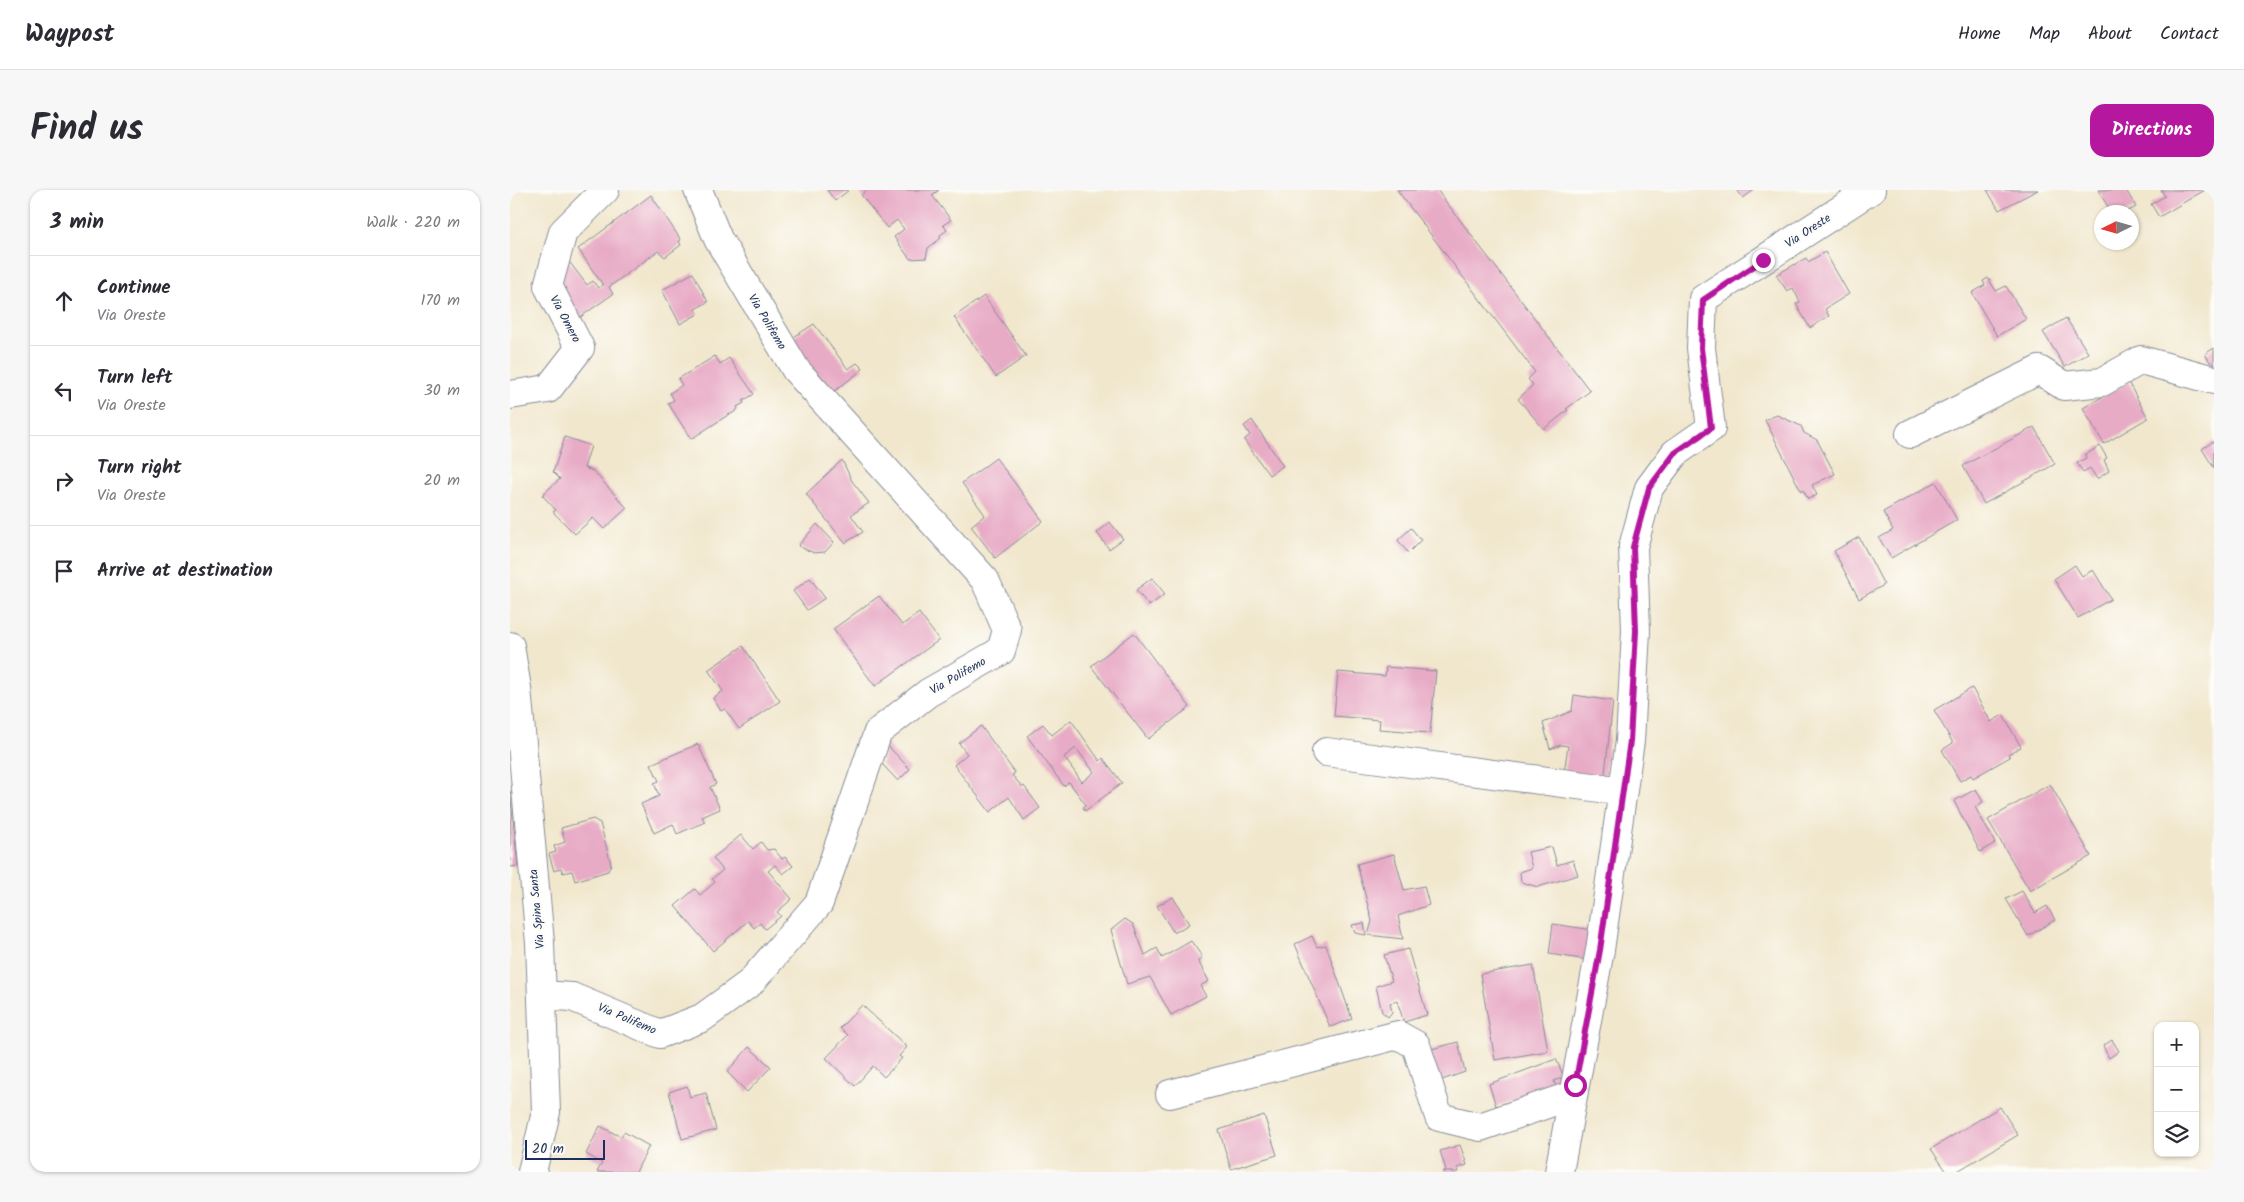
<!DOCTYPE html>
<meta charset="utf-8">
<style>
body{margin:0;font-family:Kalam,sans-serif;background:#f7f7f7;color:#2b2b33}
.controls{position:absolute;right:15px;bottom:15px;display:grid;overflow:hidden;border-radius:10px;box-shadow:0 1px 4px #0004}
.controls button{width:45px;height:45px;display:grid;place-items:center;padding:0;border:0;border-bottom:1px solid #e1e1e2;background:#fff;color:#2b2b33;font:25px sans-serif}
.compass{position:absolute;left:1584px;top:15px;width:45px;height:45px;border-radius:50%;background:#fff;box-shadow:0 1px 4px #0004;rotate:265deg}
.scale{position:absolute;left:15px;bottom:12px;width:80px;box-sizing:border-box;padding-left:5px;border:2px solid #1b2f5e;border-top:0;font-size:14px;line-height:18px;white-space:nowrap;color:#1b2f5e;-webkit-text-stroke:4px #fdfcf7;paint-order:stroke}
.stop{position:absolute;width:15px;height:15px;margin:-11px;border:4px solid #b5179e;border-radius:50%;background:#fff}
.stop.end{background:#b5179e;border-color:#fff;box-shadow:0 1px 5px #0008}
.list{margin:0;padding:0;list-style:none}
h2{display:flex;justify-content:space-between;align-items:center;height:65px;margin:0;padding:0 20px;font-size:21px}
h2 small{font-size:16px;font-weight:400;color:#7c7c81}
.list li{display:grid;grid-template-columns:32px 1fr auto;gap:15px;align-items:center;box-sizing:border-box;height:90px;padding:0 20px;border-top:1px solid #e1e1e2}
.list b{display:block;font-size:19px;white-space:nowrap}
.list p{margin:0;font-size:16px;white-space:nowrap;color:#7c7c81}
.list em{font-size:16px;font-style:normal;color:#7c7c81}
.icon{flex:none;width:28px;height:28px;fill:none;stroke:currentColor;stroke-width:2;stroke-linecap:round;stroke-linejoin:round}
.map{position:relative;flex:none;width:1704px;height:982px;overflow:hidden;border-radius:15px}
header{display:flex;align-items:center;gap:30px;box-sizing:border-box;height:70px;padding:0 25px;background:#fff;border-bottom:1px solid #e1e1e2}
header strong{font-size:24px}
nav{display:flex;gap:28px;margin-inline-start:auto;font-size:18px}
.intro{display:flex;align-items:center;justify-content:space-between;box-sizing:border-box;height:120px;padding:0 30px}
h1{margin:0;font-size:35px}
.button{padding:12px 22px;border-radius:15px;background:#b5179e;color:#fff;font-size:18px;font-weight:700}
main{display:flex;gap:30px;padding:0 30px}
aside{flex:1;background:#fff;border-radius:15px;box-shadow:0 1px 4px #0004}
.map>svg:first-child{display:block}
</style>
<header>
<strong>Waypost</strong>
<nav><a>Home</a><a>Map</a><a>About</a><a>Contact</a></nav>
</header>
<div class="intro"><h1>Find us</h1><a class="button">Directions</a></div>
<main>
<aside>
<h2>3 min<small>Walk · 220 m</small></h2>
<ul class="list">
<li><svg class="icon" aria-label="ahead" viewBox="0 0 24 24"><path d="M12 20V5M6 11l6-6 6 6"/></svg><div><b>Continue</b><p>Via Oreste</p></div><em>170 m</em></li>
<li><svg class="icon" aria-label="left" viewBox="0 0 24 24"><path d="M17 20v-9H6M10 6l-5 5 5 5"/></svg><div><b>Turn left</b><p>Via Oreste</p></div><em>30 m</em></li>
<li><svg class="icon" aria-label="right" viewBox="0 0 24 24"><path d="M7 20v-9h11M14 6l5 5-5 5"/></svg><div><b>Turn right</b><p>Via Oreste</p></div><em>20 m</em></li>
<li><svg class="icon" aria-label="arrive" viewBox="0 0 24 24"><path d="M6 21V4h12l-3 4 3 4H6"/></svg><div><b>Arrive at destination</b></div></li>
</ul>
</aside>
<div class="map">
<svg width="1704" height="982" viewBox="0 0 1704 982">
<rect width="100%" height="100%" fill="#fdfcf7"/>
<filter id="ink" filterUnits="userSpaceOnUse"><feTurbulence type="fractalNoise" baseFrequency=".02" numOctaves="2"/><feDisplacementMap in="SourceGraphic" scale="10" xChannelSelector="R" yChannelSelector="G"/><feConvolveMatrix kernelMatrix="1 2 1 2 8 2 1 2 1" color-interpolation-filters="sRGB"/></filter>
<filter id="wash" filterUnits="userSpaceOnUse"><feTurbulence type="fractalNoise" baseFrequency=".0096" numOctaves="4" result="noise"/><feDisplacementMap in="SourceGraphic" scale="20" xChannelSelector="R" yChannelSelector="G"/><feGaussianBlur stdDeviation="1.12" result="paint"/><feColorMatrix in="noise" values="0 0 0 0 0 0 0 0 0 0 0 0 0 0 0 0 0 1.4 0 .05"/><feComposite in="paint" operator="in"/></filter>
<g filter="url(#wash)">
<rect width="100%" height="100%" fill="#f1e7cd"/>
<g id="blocks">
<path fill="#e8abc6" fill-rule="evenodd" d="M317 0H339L325 11Z
M357 0H429L422 5 441 30 433 35 437 40 429 46 431 48 418 58 416 68 400 69 384 47 394 39 387 30 377 38 351 5Z
M887 0H927L1080 201 1056 219 1058 220 1034 239 1008 209 1023 195 1018 189 1025 182Z
M1227 0H1244L1233 8Z
M1477 0H1528L1489 20Z
M1588 0H1616L1626 17 1616 22H1601Z
M1651 0H1695L1649 27 1641 14 1655 6Z
M141 5 171 50 169 51 171 55 155 67 148 61 99 97 103 104 69 128 48 98 54 65 77 95 83 91 88 98 93 95 68 59Z
M1315 62 1339 104 1315 119 1319 126 1300 138 1286 114 1290 112 1283 98 1277 101 1266 85 1296 68 1298 72Z
M183 83 198 112 185 119 188 124 170 134 152 100Z
M1478 88 1486 101 1496 96 1516 129 1487 146 1462 103 1475 95 1473 91Z
M474 106 516 166 486 187 444 127Z
M1556 128 1578 163 1555 177 1533 142Z
M304 134 338 179 347 173 353 179 317 207 276 152Z
M1704 158V178L1695 164Z
M205 166 210 174 219 168 244 204 233 211 234 213 227 217 228 219 223 223 218 225 181 249 158 213 164 210 160 203 172 195 168 189Z
M1618 192 1638 228 1594 254 1573 218Z
M1267 225 1291 236 1294 243 1307 250 1325 284 1302 295 1307 305 1298 309 1293 300 1291 301 1255 230Z
M742 230 773 276 759 285 734 250 740 245 734 236Z
M1524 237 1545 274 1474 314 1453 276Z
M55 247 81 256 74 278 83 281 117 318 94 339 83 328 65 344 43 322 46 320 32 305 50 289 43 282Z
M1704 251V278L1692 259Z
M1590 256 1597 268 1594 270 1599 281 1587 289 1580 278 1573 282 1567 273 1576 268 1575 265Z
M486 268 533 331 485 368 461 336 475 325 452 293Z
M332 270 342 291 359 313 341 325 353 342 335 353 296 304Z
M1426 292 1447 330 1381 368 1369 348 1383 340 1373 322Z
M600 332 613 349 599 359 587 343Z
M307 334 324 352 315 362 304 363 288 356Z
M901 338 911 350 898 363 888 350Z
M1349 347 1374 395 1349 409 1324 361Z
M1565 375 1572 386 1583 380 1601 409 1568 428 1544 389Z
M300 388 315 408 297 420 283 401Z
M642 388 655 404 639 416 626 400Z
M369 406 392 435 409 423 429 450 365 496 323 439Z
M624 443 680 517 638 549 581 476Z
M233 456 270 511 229 539 215 519 211 521 203 508 213 501 198 480Z
M876 477 926 481 920 543 869 539 870 530 824 526 828 482 875 486Z
M1462 498 1481 532 1493 525 1511 557 1498 564 1500 567 1463 588 1461 585 1450 591 1432 560 1443 553 1424 520Z
M1064 505 1103 511 1094 592 1053 589 1058 556 1051 555 1040 559 1033 533 1062 521Z
M561 530 590 571 593 568 612 593 575 621 573 617 576 615 559 592 554 596 517 546 533 534 542 545ZM566 558 584 582 572 592 554 567Z
M471 536 505 583 502 585 512 597 514 596 530 618 514 630 499 607 480 622 444 575 457 564 449 553Z
M188 554 206 594 200 597 210 619 192 627 195 632 167 644 163 634 144 643 131 614 149 606 144 593 149 591 141 574Z
M376 554 400 579 388 591 372 574Z
M1540 594 1581 666 1520 701 1478 630Z
M1466 599 1473 612 1465 617 1485 653 1470 662 1444 611Z
M0 601 8 676 0 677Z
M83 629 90 633 101 674 98 681 65 691 62 681 53 683 51 678 44 681 39 664 46 662 44 656 55 652 51 638Z
M231 645 243 659 251 652 257 660 264 659 272 669 275 667 283 676 273 684 265 675 258 681 282 709 267 722 271 726 255 739 250 733 244 738 238 731 203 761 165 716 185 699 190 705 205 692 202 689 213 680 203 668Z
M1042 657 1047 675 1063 670 1068 685 1028 697 1011 692 1010 682 1022 678 1018 662Z
M884 664 894 700 914 696 919 715 888 726 893 749 858 745 862 731 847 674Z
M1512 701 1525 723 1537 716 1545 730 1518 746 1496 709Z
M663 707 679 734 664 743 647 716Z
M615 729 623 734 635 765 647 758 652 768 681 751 691 765V769L688 771 699 791 690 796 696 806 661 825 640 787 617 794 601 740Z
M854 733 856 745 845 743 842 735Z
M1043 734 1083 740 1078 770 1039 764Z
M802 746 807 757 816 755 842 829 820 837 785 754Z
M898 759 917 825 894 832 887 811 880 813 882 822 878 827 872 822 866 796 882 791 874 765Z
M1023 775 1038 861 985 870 970 784Z
M352 815 397 857 389 866 392 868 374 887 363 876 345 896 316 868 338 845 330 838Z
M1602 850 1609 861 1599 868 1593 856Z
M948 852 955 882 929 891 918 860Z
M239 857 261 877 237 902 217 882Z
M1046 869 1054 887 1044 891 1046 897 986 916 979 894Z
M177 896 180 907 196 903 206 940 172 949 159 902Z
M1490 917 1508 945 1446 982H1437L1421 959Z
M754 925 767 965 721 979 709 940Z
M90 936 111 947 114 942 139 956 126 982H87L92 973 76 964Z
M950 955 957 975 947 978 949 982H932L936 980 930 961Z"/>
</g>
</g>
<g filter="url(#ink)">
<use href="#blocks" fill-opacity="0" stroke="#868b96" stroke-width="1"/>
<g fill="none" stroke-linecap="round" stroke-linejoin="round">
<defs>
<path id="street" d="M0 205 38 199 70 158 38 96 53 42 95 0
M1400 244 1529 180 1554 196 1592 192 1631 170 1704 190
M0 456 7 498 30 753 36 922 22 982
M816 562 1113 601
M32 805 62 807 150 844 192 828 240 793 309 713 368 542 418 503 491 461 497 440 475 390 286 180 208 49 188 0
M660 904 888 845 906 855 929 927 970 937 1063 905
M1049 982 1090 760 1120 551 1126 441 1123 357 1139 298 1165 263 1201 238 1191 158 1193 109 1361 0"/>
</defs>
<use href="#street" stroke="#868b96" stroke-width="30"/>
<use href="#street" stroke="#fff" stroke-width="28"/>
</g>
</g>
<g fill="none" stroke-linecap="round" stroke-linejoin="round" filter="url(#ink)">
<path stroke="#b5179e" stroke-width="6" d="M1065 895 1090 760 1120 551 1126 441 1123 357 1139 298 1165 263 1201 238 1191 158 1193 110 1253 70"/>
</g>
<g text-anchor="middle" dominant-baseline="central" stroke-width="5" stroke-linejoin="round" paint-order="stroke">
<g font-size="12" fill="#1b2f5e" stroke="#fdfcf7">
<text transform="translate(1298 41) rotate(-33)">Via Oreste</text>
<text transform="translate(55 129) rotate(62)">Via Omero</text>
<text transform="translate(257 132) rotate(59)">Via Polifemo</text>
<text transform="translate(448 486) rotate(-30)">Via Polifemo</text>
<text transform="translate(27 719) rotate(-95)">Via Spina Santa</text>
<text transform="translate(117 829) rotate(23)">Via Polifemo</text>
</g>
</g>
</svg>
<div class="controls">
<button>+</button>
<button>−</button>
<button><svg class="icon" aria-label="layers" viewBox="0 0 24 24"><path d="M12 4l9 5-9 5-9-5zM3 14l9 5 9-5"/></svg></button>
</div>
<svg class="compass" viewBox="-18 -18 36 36"><path d="M0-13l5 13h-10z" fill="#e53935"/><path d="M0 13l5-13h-10z" fill="#7c7c81"/></svg>
<div class="scale">20 m</div>
<div class="stop" style="left:1065px;top:895px"></div>
<div class="stop end" style="left:1253px;top:70px"></div>
</div>
</main>
